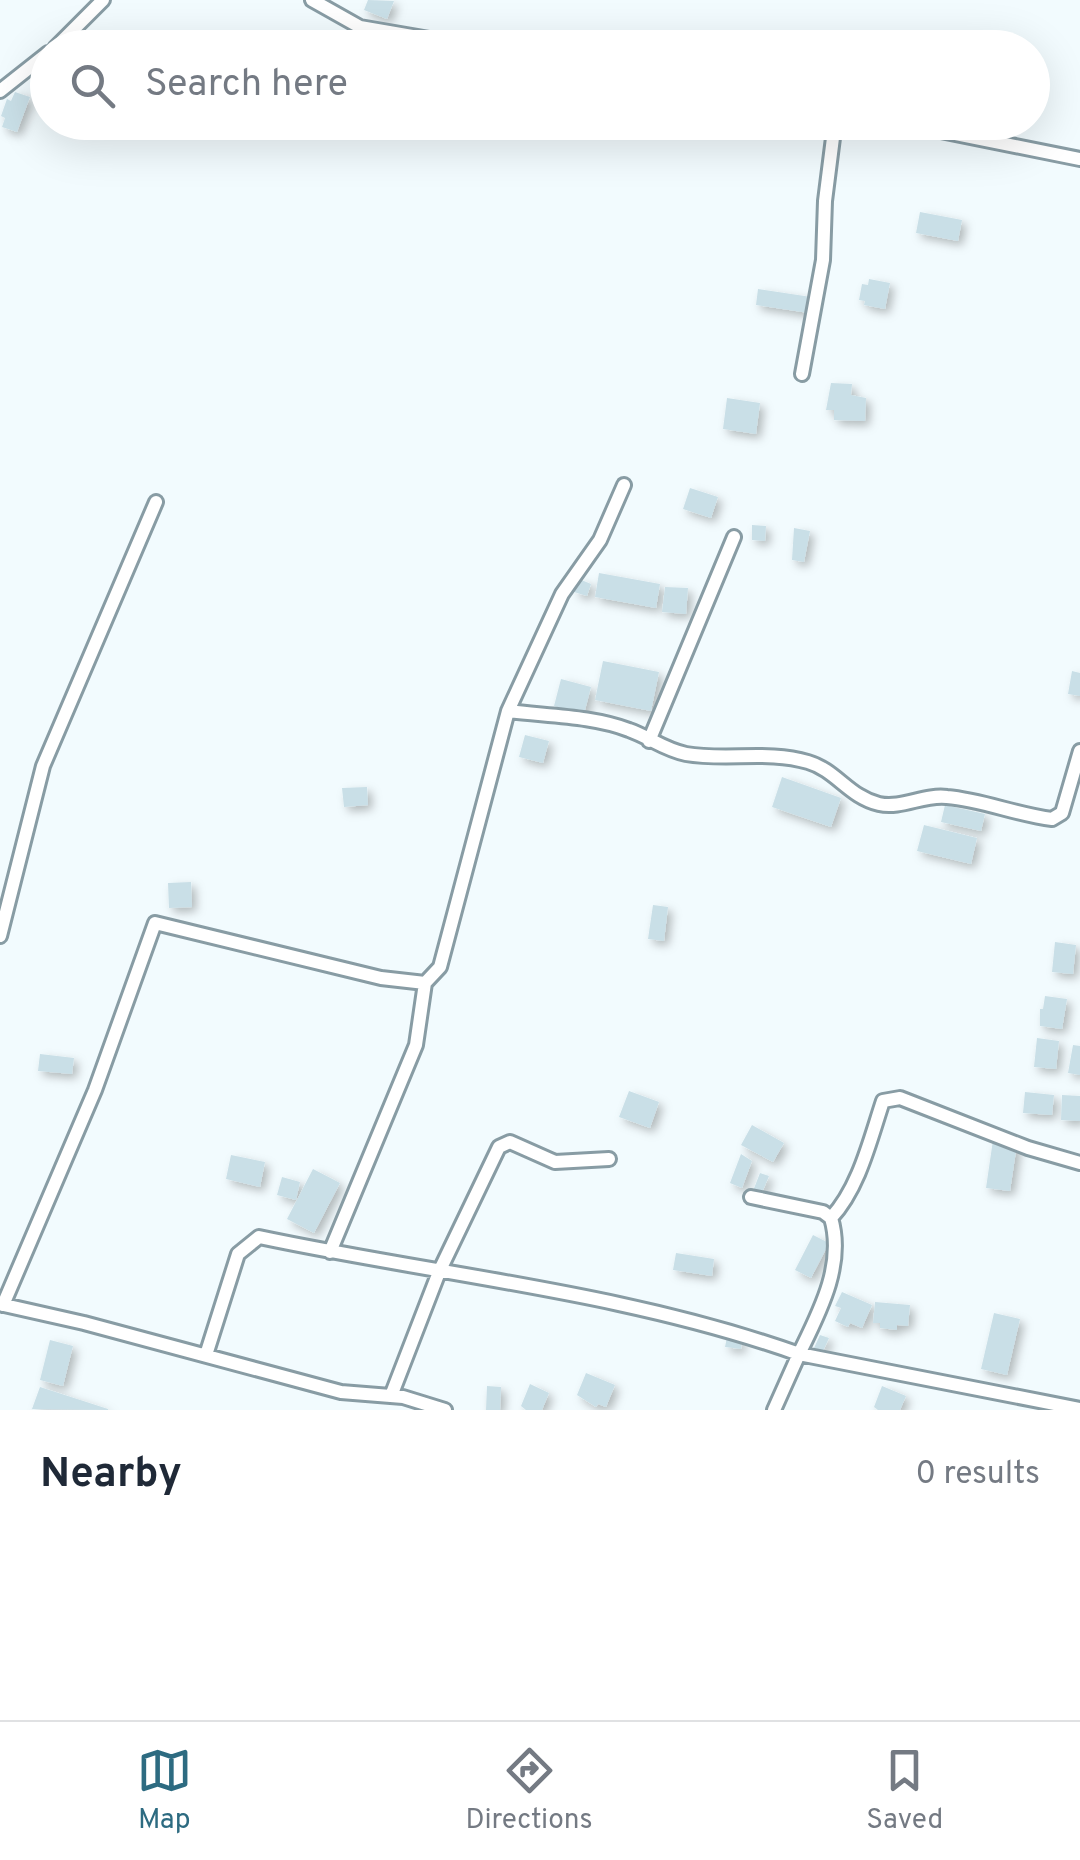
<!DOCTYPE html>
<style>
body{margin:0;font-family:Overpass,sans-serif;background:#f2f2f3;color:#1f2937}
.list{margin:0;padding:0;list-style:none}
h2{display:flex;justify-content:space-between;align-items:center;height:130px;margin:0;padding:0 40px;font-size:42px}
h2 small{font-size:32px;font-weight:400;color:#747a83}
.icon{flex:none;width:55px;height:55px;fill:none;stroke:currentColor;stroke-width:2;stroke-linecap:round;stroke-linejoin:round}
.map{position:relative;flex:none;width:1080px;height:1410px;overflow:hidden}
.search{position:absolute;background:#fff;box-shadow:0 10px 40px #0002;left:30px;right:30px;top:30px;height:110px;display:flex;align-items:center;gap:25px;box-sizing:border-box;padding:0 35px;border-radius:55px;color:#747a83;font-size:38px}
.sheet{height:310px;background:#fff}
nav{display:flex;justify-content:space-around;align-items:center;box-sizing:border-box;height:140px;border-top:2px solid #e0e1e3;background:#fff;font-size:28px;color:#747a83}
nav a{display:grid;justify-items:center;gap:5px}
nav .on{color:#2d6b81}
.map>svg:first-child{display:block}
</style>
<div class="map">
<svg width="1080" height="1410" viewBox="0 0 1080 1410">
<defs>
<filter id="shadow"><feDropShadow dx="4.5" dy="4.5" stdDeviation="5" flood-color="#0004"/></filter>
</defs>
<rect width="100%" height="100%" fill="#f2fbfe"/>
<path fill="#c9dfe7" filter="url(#shadow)" d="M368 0 394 1 387 19 364 10Z
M15 92 30 97 17 132 2 127 5 118 1 116 7 99 11 101Z
M920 212 962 220 958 241 916 233Z
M869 279 890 283 885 309 864 305 865 301 859 300 862 284 868 285Z
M758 289 811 297 809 313 756 305Z
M831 383 852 384 851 395 866 398 865 421 834 420V410H826Z
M727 398 760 403 756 434 723 429Z
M690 488 718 497 711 518 683 509Z
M752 525 766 526 765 541 752 540Z
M794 528 810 531 804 562 792 560Z
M599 573 660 584 656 608 595 597Z
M579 579 591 584 587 596 574 592Z
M665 587 688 588 686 614 662 612Z
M603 661 659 672 651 711 595 700Z
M1072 671 1080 673V696L1068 694Z
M561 679 591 687 584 714 554 706Z
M525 735 549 741 543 763 519 757Z
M782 777 841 798 831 827 772 807Z
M367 787 368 805 344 807 342 788Z
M945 805 985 814 981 831 941 822Z
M924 825 977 838 971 864 917 851Z
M191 882 192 907 169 908 168 883Z
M653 905 668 907 664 941 648 939Z
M1055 942 1076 945 1073 974 1052 972Z
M1045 996 1067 999 1062 1029 1040 1026V1009H1043Z
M1037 1038 1059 1041 1056 1069 1034 1067Z
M1073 1045 1080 1046V1075L1068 1073Z
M40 1054 74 1058 72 1074 38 1071Z
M629 1091 659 1102 650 1128 619 1117Z
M1025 1092 1054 1095 1052 1115 1023 1113Z
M1062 1095 1080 1096V1121L1061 1120Z
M752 1125 784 1143 773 1162 741 1145Z
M993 1140 1017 1144 1010 1191 986 1188Z
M741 1154 752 1161 742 1188 730 1183Z
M231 1155 265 1162 260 1187 226 1179Z
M313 1169 340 1183 314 1233 287 1219Z
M760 1173 769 1176 761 1195 753 1191Z
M282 1177 300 1182 296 1200 277 1195Z
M813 1235 829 1243 811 1278 795 1270Z
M676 1253 714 1259 712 1276 673 1270Z
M842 1292 872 1305 862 1328 850 1323 848 1327 835 1321 841 1308 835 1306Z
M875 1302 910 1305 908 1326 897 1325V1330L880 1328V1323H873Z
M994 1313 1020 1319 1007 1375 981 1369Z
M820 1335 829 1338 823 1351 814 1348Z
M727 1337 742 1339 741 1349 725 1347Z
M50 1340 73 1346 63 1386 40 1380Z
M586 1373 615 1385 606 1407 598 1404 596 1407 577 1395Z
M530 1384 549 1393 542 1410H526L521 1406Z
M487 1386 501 1387 500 1410H486Z
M882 1386 906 1396 900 1410H878L874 1407Z
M40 1387 108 1409V1410L32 1409Z"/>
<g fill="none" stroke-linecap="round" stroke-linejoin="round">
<defs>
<path id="minor" d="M312 0 360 27 482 48
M55 48 103 0
M0 91 48 53
M896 122 1080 159
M802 374 823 260 825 201 835 122
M508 711C547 716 593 716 629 730 649 737 665 750 686 754 727 761 768 750 808 762 836 770 849 797 879 804 902 809 924 794 947 797 983 800 1017 815 1052 819L1062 813 1080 751
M649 741 734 537
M0 936 43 766 156 502
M831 1218C859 1188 870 1140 883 1101L900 1098 1028 1148 1080 1163
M330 1252 416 1045 425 983
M0 1304 84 1323 341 1392 403 1397 445 1410
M3 1305 95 1090 155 923 381 978 425 983 440 967 508 711 562 594 600 540 624 485
M206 1355 238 1254 259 1237C438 1275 625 1292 799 1354 819 1313 845 1265 831 1218L823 1212 751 1197
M391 1396 439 1272 499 1147 510 1142 555 1162 609 1159
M774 1410 799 1354 1080 1409"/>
</defs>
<use href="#minor" stroke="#889ca4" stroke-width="18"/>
<use href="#minor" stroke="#fff" stroke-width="12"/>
</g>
</svg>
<div class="search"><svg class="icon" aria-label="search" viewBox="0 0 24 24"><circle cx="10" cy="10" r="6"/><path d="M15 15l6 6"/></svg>Search here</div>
</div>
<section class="sheet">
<h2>Nearby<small>0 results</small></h2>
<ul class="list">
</ul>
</section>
<nav>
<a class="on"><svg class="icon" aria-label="map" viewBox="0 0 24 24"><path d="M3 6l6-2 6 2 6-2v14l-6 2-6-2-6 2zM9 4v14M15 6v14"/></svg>Map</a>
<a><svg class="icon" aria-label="directions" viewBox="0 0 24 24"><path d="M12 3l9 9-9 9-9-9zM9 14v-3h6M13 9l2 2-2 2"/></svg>Directions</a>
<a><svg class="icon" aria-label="saved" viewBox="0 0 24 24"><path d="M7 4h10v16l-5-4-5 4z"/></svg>Saved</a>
</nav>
